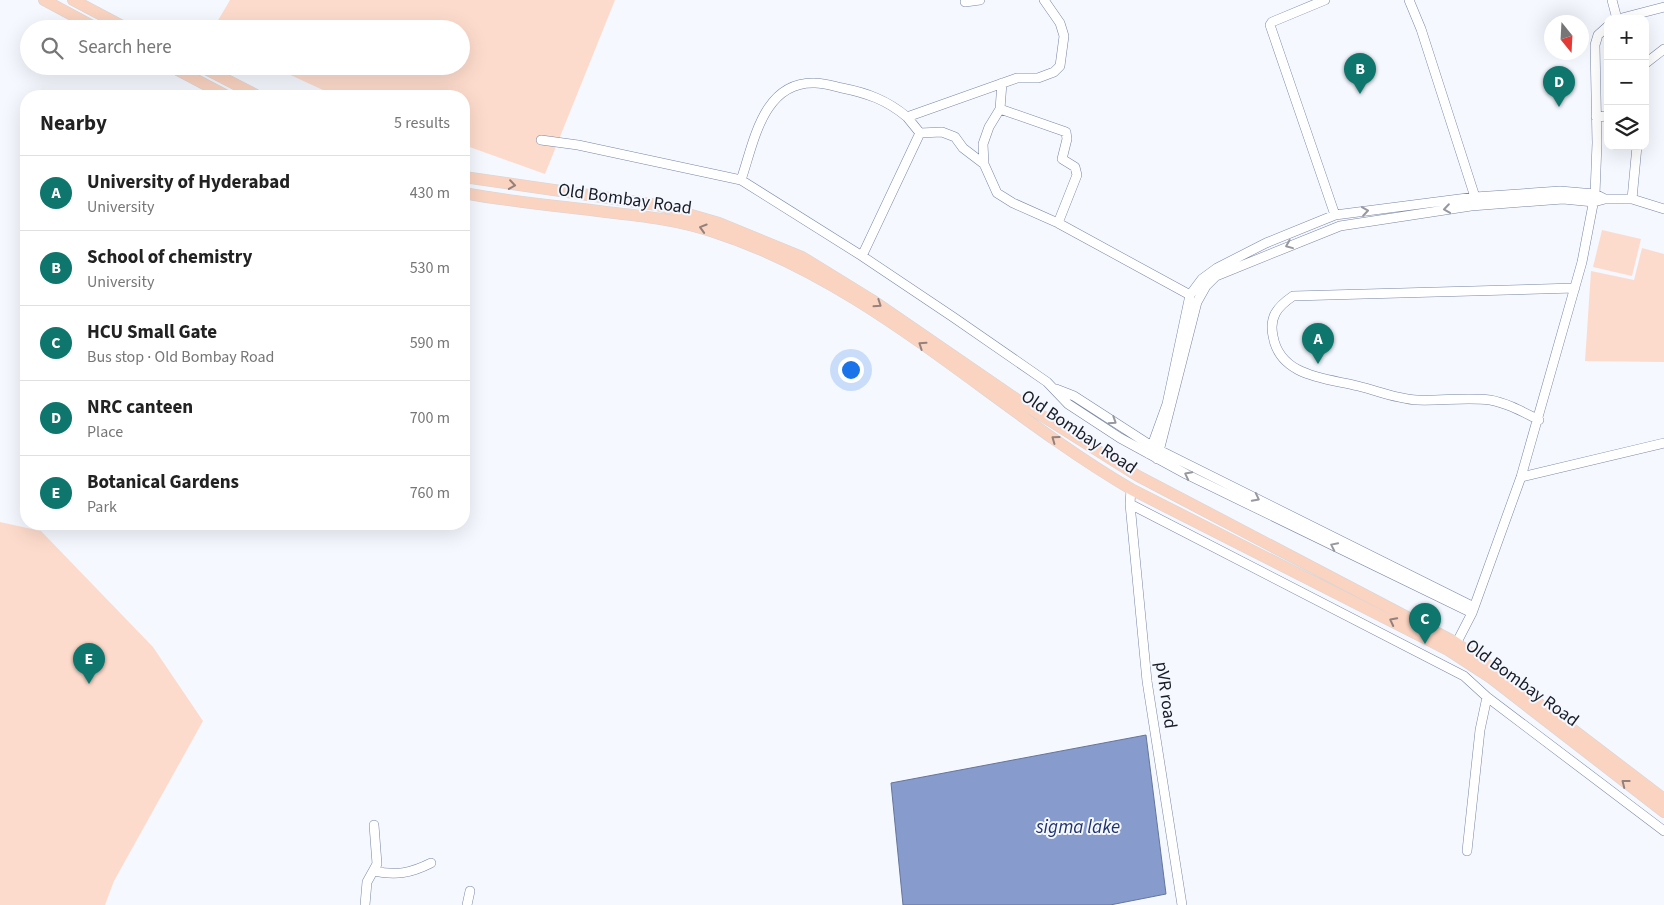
<!DOCTYPE html>
<meta charset="utf-8">
<style>
body{margin:0;font-family:"Source Sans 3",sans-serif;background:#f6f6f6;color:#222}
.controls{position:absolute;right:15px;top:15px;display:grid;overflow:hidden;border-radius:10px;box-shadow:0 5px 20px #0002}
.controls button{width:45px;height:45px;display:grid;place-items:center;padding:0;border:0;border-bottom:1px solid #e0e0e0;background:#fff;color:#222;font:25px sans-serif}
.compass{position:absolute;left:1544px;top:15px;width:45px;height:45px;border-radius:50%;background:#fff;box-shadow:0 5px 20px #0002;rotate:162deg}
.you{position:absolute;left:850px;top:369px;width:18px;height:18px;margin:-12px;border:4px solid #fff;border-radius:50%;background:#1a73e8;box-shadow:0 0 0 8px #1a73e833}
.badge{display:grid;place-items:center;width:32px;height:32px;border-radius:50%;background:#0f766e;color:#fff;font-size:16px;font-weight:700}
.pin{position:absolute;translate:-50% -41px;filter:drop-shadow(0 1px 2px #0008)}
.pin::after{content:'';position:absolute;top:26px;width:18px;height:15px;background:inherit;clip-path:polygon(0 0,100% 0,50% 100%)}
.list{margin:0;padding:0;list-style:none}
h2{display:flex;justify-content:space-between;align-items:center;height:65px;margin:0;padding:0 20px;font-size:21px}
h2 small{font-size:16px;font-weight:400;color:#767676}
.list li{display:grid;grid-template-columns:32px 1fr auto;gap:15px;align-items:center;box-sizing:border-box;height:75px;padding:0 20px;border-top:1px solid #e0e0e0}
.list b{display:block;font-size:19px;white-space:nowrap}
.list p{margin:0;font-size:16px;white-space:nowrap;color:#767676}
.list em{font-size:16px;font-style:normal;color:#767676}
.icon{flex:none;width:28px;height:28px;fill:none;stroke:currentColor;stroke-width:2;stroke-linecap:round;stroke-linejoin:round}
.map{position:relative;flex:none;width:1664px;height:905px;overflow:hidden}
.search{position:absolute;background:#fff;box-shadow:0 5px 20px #0002;left:20px;top:20px;width:450px;height:55px;display:flex;align-items:center;gap:12px;box-sizing:border-box;padding:0 18px;border-radius:28px;color:#767676;font-size:19px}
.panel{position:absolute;background:#fff;box-shadow:0 5px 20px #0002;left:20px;top:90px;width:450px;height:440px;border-radius:20px}
.map>svg:first-child{display:block}
</style>
<div class="map">
<svg width="1664" height="905" viewBox="0 0 1664 905">
<rect width="100%" height="100%" fill="#f5f8ff"/>
<path fill="#fddbcc" d="M230 0H615L545 174 464 145V96H336L271 66H461V29H213Z
M1602 230 1641 239 1632 276 1593 267Z
M1642 248 1664 254V362L1585 361 1591 271 1634 280Z
M0 522 41 531 153 647 203 721 114 881 105 905H0Z"/>
<path fill="#879bcd" stroke="#65759b" d="M1146 735 1166 894 1110 905H903L891 783Z"/>
<g fill="none" stroke-linecap="round" stroke-linejoin="round">
<defs>
<path id="minor" d="M1325 0 1272 22 1270 25 1335 215
M1409 0 1421 29 1475 197
M1612 0 1617 19
M965 2 980 0
M1618 19 1664 7
M1646 63 1664 49
M1002 83 1000 109 989 127 983 144 984 164 997 193 1013 203 1058 223 1190 295
M1000 109 1066 132 1067 139 1062 159 1075 167 1077 175 1058 223
M907 117 920 133 942 132 955 137 963 148 984 164
M1596 117 1608 116
M541 140 578 145 741 180 862 256 953 317 1047 382 1068 404 1120 438 1186 474 1472 613
M741 180C754 142 763 81 815 83 824 83 833 86 842 88 867 93 887 100 907 117L1017 78H1038L1054 72 1060 66 1064 36 1060 23 1044 0
M1605 199H1632L1664 209
M1632 199 1637 146
M862 256 920 133
M1056 389 1074 396 1153 447 1474 607
M1539 420C1523 412 1507 403 1490 400 1466 397 1441 401 1417 400 1397 399 1378 391 1358 386 1326 378 1280 377 1273 336 1269 317 1277 307 1293 296L1575 288
M1149 454 1167 404 1190 295 1202 279 1217 268 1266 243 1335 215 1475 197 1560 191 1595 194 1605 199 1594 202 1563 199 1471 206 1340 226 1216 276 1206 286 1197 302 1157 459
M1521 477 1664 443
M1131 489 1130 504 1147 681 1182 905
M1130 504 1464 676 1487 697 1664 831
M1456 644 1472 613 1521 477 1582 262 1595 194 1597 143 1595 45 1598 35 1608 26
M1467 851 1480 730 1487 697
M374 871C396 876 411 873 431 863
M365 905 367 882 377 864 374 825
M467 905 470 891"/>
<path id="major" d="M44 0 98 29
M73 0 128 29
M170 66 227 96
M200 66 258 96
M464 177 657 205 719 223 802 257 872 300 1025 405 1138 476 1453 641 1496 671 1664 799
M464 193C511 202 559 206 606 212 643 216 679 220 714 232 872 283 991 407 1131 489L1448 650 1491 678 1664 812"/>
</defs>
<use href="#minor" stroke="#7986a4" stroke-width="10"/>
<use href="#major" stroke="#d5d6d8" stroke-width="12"/>
<use href="#minor" stroke="#fff" stroke-width="9"/>
<use href="#major" stroke="#fad3c1" stroke-width="11"/>
</g>
<defs><path id="oneway-chevron" d="M-2-3.5L2.5 0L-2 3.5" fill="none" stroke-width="1.6" stroke-linecap="round" stroke-linejoin="round" transform="scale(1.25)"/></defs>
<g stroke="#94817c">
<use href="#oneway-chevron" transform="translate(512 185) rotate(8)"/>
<use href="#oneway-chevron" transform="translate(703 228) rotate(-163)"/>
<use href="#oneway-chevron" transform="translate(878 304) rotate(34)"/>
<use href="#oneway-chevron" transform="translate(922 345) rotate(-146)"/>
<use href="#oneway-chevron" transform="translate(1055 439) rotate(-144)"/>
<use href="#oneway-chevron" transform="translate(1393 621) rotate(-153)"/>
<use href="#oneway-chevron" transform="translate(1625 783) rotate(-142)"/>
</g>
<g stroke="#97999e">
<use href="#oneway-chevron" transform="translate(1447 209) rotate(172)"/>
<use href="#oneway-chevron" transform="translate(1365 211) rotate(-8)"/>
<use href="#oneway-chevron" transform="translate(1289 245) rotate(158)"/>
<use href="#oneway-chevron" transform="translate(1113 421) rotate(33)"/>
<use href="#oneway-chevron" transform="translate(1188 475) rotate(-153)"/>
<use href="#oneway-chevron" transform="translate(1256 498) rotate(27)"/>
<use href="#oneway-chevron" transform="translate(1334 546) rotate(-154)"/>
</g>
<g text-anchor="middle" dominant-baseline="central" stroke-width="4" stroke-linejoin="round" paint-order="stroke">
<g font-size="18" fill="#171c27" stroke="#f5f8ff">
<text transform="translate(625 199) rotate(8)">Old Bombay Road</text>
<text transform="translate(1079 432) rotate(34)">Old Bombay Road</text>
<text transform="translate(1522 683) rotate(36)">Old Bombay Road</text>
<text transform="translate(1166 695) rotate(82)">pVR road</text>
</g>
<g font-size="19" font-style="italic" fill="#1f326e" stroke="#f5f8ff">
<text x="1078" y="827">sigma lake</text>
</g>
</g>
</svg>
<div class="controls">
<button>+</button>
<button>−</button>
<button><svg class="icon" aria-label="layers" viewBox="0 0 24 24"><path d="M12 4l9 5-9 5-9-5zM3 14l9 5 9-5"/></svg></button>
</div>
<svg class="compass" viewBox="-18 -18 36 36"><path d="M0-13l5 13h-10z" fill="#e53935"/><path d="M0 13l5-13h-10z" fill="#767676"/></svg>
<div class="you"></div>
<div class="pin badge" style="left:1318px;top:364px">A</div>
<div class="pin badge" style="left:1360px;top:94px">B</div>
<div class="pin badge" style="left:1425px;top:644px">C</div>
<div class="pin badge" style="left:1559px;top:107px">D</div>
<div class="pin badge" style="left:89px;top:684px">E</div>
<div class="search"><svg class="icon" aria-label="search" viewBox="0 0 24 24"><circle cx="10" cy="10" r="6"/><path d="M15 15l6 6"/></svg>Search here</div>
<section class="panel">
<h2>Nearby<small>5 results</small></h2>
<ul class="list">
<li><span class="badge">A</span><div><b>University of Hyderabad</b><p>University</p></div><em>430 m</em></li>
<li><span class="badge">B</span><div><b>School of chemistry</b><p>University</p></div><em>530 m</em></li>
<li><span class="badge">C</span><div><b>HCU Small Gate</b><p>Bus stop · Old Bombay Road</p></div><em>590 m</em></li>
<li><span class="badge">D</span><div><b>NRC canteen</b><p>Place</p></div><em>700 m</em></li>
<li><span class="badge">E</span><div><b>Botanical Gardens</b><p>Park</p></div><em>760 m</em></li>
</ul>
</section>
</div>
